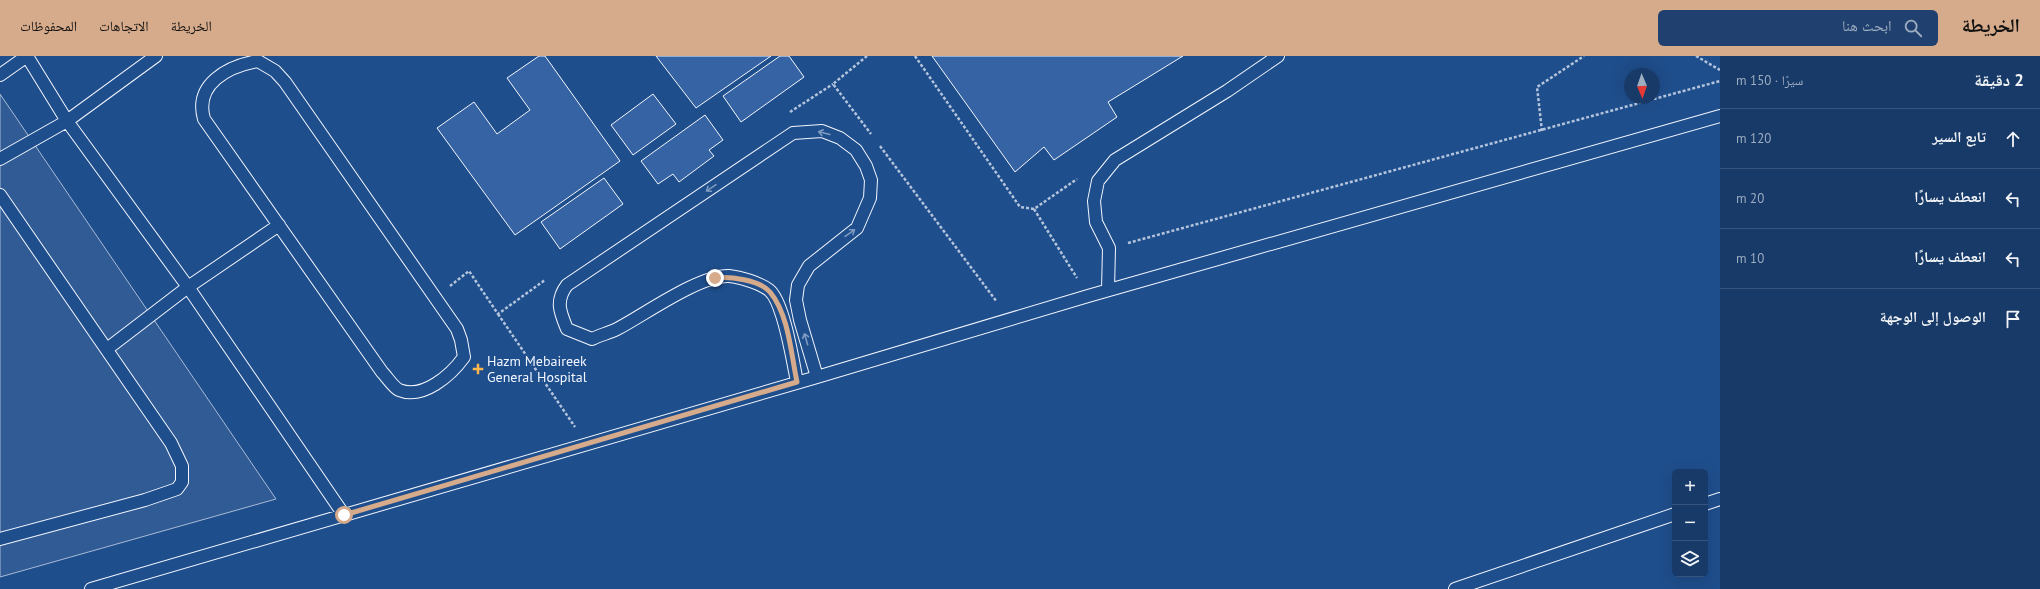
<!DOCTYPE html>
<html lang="ar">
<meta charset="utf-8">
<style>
body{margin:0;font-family:"PT Sans","Noto Naskh Arabic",sans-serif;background:#20416f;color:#f1f3f6;direction:rtl}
.controls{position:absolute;right:12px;bottom:12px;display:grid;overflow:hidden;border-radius:6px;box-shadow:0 4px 16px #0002}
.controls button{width:36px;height:36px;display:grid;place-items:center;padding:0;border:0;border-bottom:1px solid #36547d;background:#173a69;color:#f1f3f6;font:20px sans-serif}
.compass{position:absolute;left:1624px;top:12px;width:36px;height:36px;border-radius:50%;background:#173a69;box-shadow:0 4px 16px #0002;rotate:178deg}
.stop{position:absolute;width:12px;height:12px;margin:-9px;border:3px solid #d6ab8b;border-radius:50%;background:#fff}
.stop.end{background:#d6ab8b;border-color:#fff;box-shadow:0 1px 4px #0008}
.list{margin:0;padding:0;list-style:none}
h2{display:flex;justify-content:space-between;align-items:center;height:52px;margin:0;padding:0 16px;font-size:17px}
h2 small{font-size:13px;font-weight:400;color:#9eadc0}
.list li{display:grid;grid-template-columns:26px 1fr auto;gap:12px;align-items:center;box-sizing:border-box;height:60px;padding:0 16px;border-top:1px solid #36547d}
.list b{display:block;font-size:15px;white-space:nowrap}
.list em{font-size:13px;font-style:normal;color:#9eadc0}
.icon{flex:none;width:22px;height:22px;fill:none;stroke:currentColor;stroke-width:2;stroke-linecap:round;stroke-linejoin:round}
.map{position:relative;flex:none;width:1720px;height:533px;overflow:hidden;direction:ltr}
header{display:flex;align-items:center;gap:24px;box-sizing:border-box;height:56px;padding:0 20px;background:#d6ab8b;color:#111}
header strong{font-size:19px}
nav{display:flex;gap:22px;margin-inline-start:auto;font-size:14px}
.search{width:280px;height:36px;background:#20416f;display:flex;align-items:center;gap:10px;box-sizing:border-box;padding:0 14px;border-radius:6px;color:#9eadc0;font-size:15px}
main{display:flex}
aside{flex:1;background:#173a69}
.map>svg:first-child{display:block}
</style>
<header>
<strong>الخريطة</strong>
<div class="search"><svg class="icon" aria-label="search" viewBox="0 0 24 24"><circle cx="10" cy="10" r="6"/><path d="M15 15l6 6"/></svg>ابحث هنا</div>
<nav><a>الخريطة</a><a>الاتجاهات</a><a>المحفوظات</a></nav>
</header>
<main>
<aside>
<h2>2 دقيقة<small>سيرًا · 150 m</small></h2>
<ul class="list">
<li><svg class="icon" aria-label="ahead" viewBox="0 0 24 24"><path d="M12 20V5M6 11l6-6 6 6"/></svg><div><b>تابع السير</b></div><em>120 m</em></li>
<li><svg class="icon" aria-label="left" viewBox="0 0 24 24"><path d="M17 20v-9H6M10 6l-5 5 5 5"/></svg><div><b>انعطف يسارًا</b></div><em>20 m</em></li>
<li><svg class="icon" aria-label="left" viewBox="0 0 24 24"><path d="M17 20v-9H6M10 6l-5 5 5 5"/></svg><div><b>انعطف يسارًا</b></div><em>10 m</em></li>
<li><svg class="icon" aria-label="arrive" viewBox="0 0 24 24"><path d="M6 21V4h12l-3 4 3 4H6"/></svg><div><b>الوصول إلى الوجهة</b></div></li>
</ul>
</aside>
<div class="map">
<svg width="1720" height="533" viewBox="0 0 1720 533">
<rect width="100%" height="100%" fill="#1f4e8c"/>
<path fill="#305b95" stroke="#a8bbd7" d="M0 38 276 443 0 521Z"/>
<path fill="#3563a3" stroke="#f2f6ff" d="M539 0H545L620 105 515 179 437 72 474 46 497 78 530 54 507 22Z
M656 0H771L696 52Z
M780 0H789L804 21 741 66 723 40Z
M932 0H1183L1108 46 1117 61 1054 104 1044 91 1015 116Z
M653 38 676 68 633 99 611 69Z
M705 59 723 84 709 94 714 100 679 126 673 118 658 128 641 105Z
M604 122 623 148 560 193 541 166Z"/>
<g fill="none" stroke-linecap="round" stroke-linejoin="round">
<defs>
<path id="lane" d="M27 0 67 65 188 231 344 459
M258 5 275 15 285 26 457 273 461 284 464 301C451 319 423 344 399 334 393 331 387 321 382 316L204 63C194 28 228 10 258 5Z
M0 19 27 0
M0 103 67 65 156 0
M0 139 171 387 182 410V426L177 433 145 444 0 483
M1108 234 1109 192 1096 166 1094 145 1098 125 1115 104 1227 35 1278 0
M107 293 188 231 279 169
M797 326C793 306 784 246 769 234 760 227 740 221 729 220 699 219 644 259 617 273 609 277 600 279 592 283L567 273C560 256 555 245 567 229L793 77 822 75 840 82 856 94 866 110 871 124 870 142 857 172 809 210 798 229 796 244 800 264 817 321
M1705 448 1720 443
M91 533 817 321 1088 240 1720 60
M1455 533 1675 458"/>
</defs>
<use href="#lane" stroke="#f2f6ff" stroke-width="14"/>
<path stroke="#b3c4dc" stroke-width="2.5" stroke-dasharray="3 2" stroke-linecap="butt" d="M867 0 833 28 871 78
M915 0 1020 151 1034 153 1077 123
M1696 0 1720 14
M790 56 833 28
M1542 75 1537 31 1584 0
M880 90 997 246
M1034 153 1077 222
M1128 187 1720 25
M450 230 469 215 498 258 545 224
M498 258 575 371"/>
<use href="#lane" stroke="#1f4e8c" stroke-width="12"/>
</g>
<defs><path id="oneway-shaft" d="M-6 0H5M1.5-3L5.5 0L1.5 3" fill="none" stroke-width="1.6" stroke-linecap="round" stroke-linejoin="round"/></defs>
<g stroke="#7e9ac0">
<use href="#oneway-shaft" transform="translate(824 77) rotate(-166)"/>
<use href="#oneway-shaft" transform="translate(711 132) rotate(146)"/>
<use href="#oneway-shaft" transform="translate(850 177) rotate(-35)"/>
<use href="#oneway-shaft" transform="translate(806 283) rotate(-106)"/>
</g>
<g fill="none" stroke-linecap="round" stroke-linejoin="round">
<path stroke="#d6ab8b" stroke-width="5" d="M344 459 797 326C791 298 789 259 770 236 760 224 729 220 715 222"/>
</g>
<path fill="#ffb74d" stroke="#1f4e8c" stroke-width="1.5" d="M476 307h4v4h4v4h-4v4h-4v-4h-4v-4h4z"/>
<g text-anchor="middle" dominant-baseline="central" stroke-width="3" stroke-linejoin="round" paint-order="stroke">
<g font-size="14" fill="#f2f6ff" stroke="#1f4e8c" text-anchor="start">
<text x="487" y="305">Hazm Mebaireek<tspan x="487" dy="16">General Hospital</tspan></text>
</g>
</g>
</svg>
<div class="controls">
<button>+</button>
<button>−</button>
<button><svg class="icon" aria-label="layers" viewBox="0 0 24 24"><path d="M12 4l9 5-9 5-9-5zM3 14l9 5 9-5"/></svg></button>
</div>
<svg class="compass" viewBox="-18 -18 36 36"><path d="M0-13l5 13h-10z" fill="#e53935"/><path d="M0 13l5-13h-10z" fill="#9eadc0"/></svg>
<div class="stop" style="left:344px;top:459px"></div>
<div class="stop end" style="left:715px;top:222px"></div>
</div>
</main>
